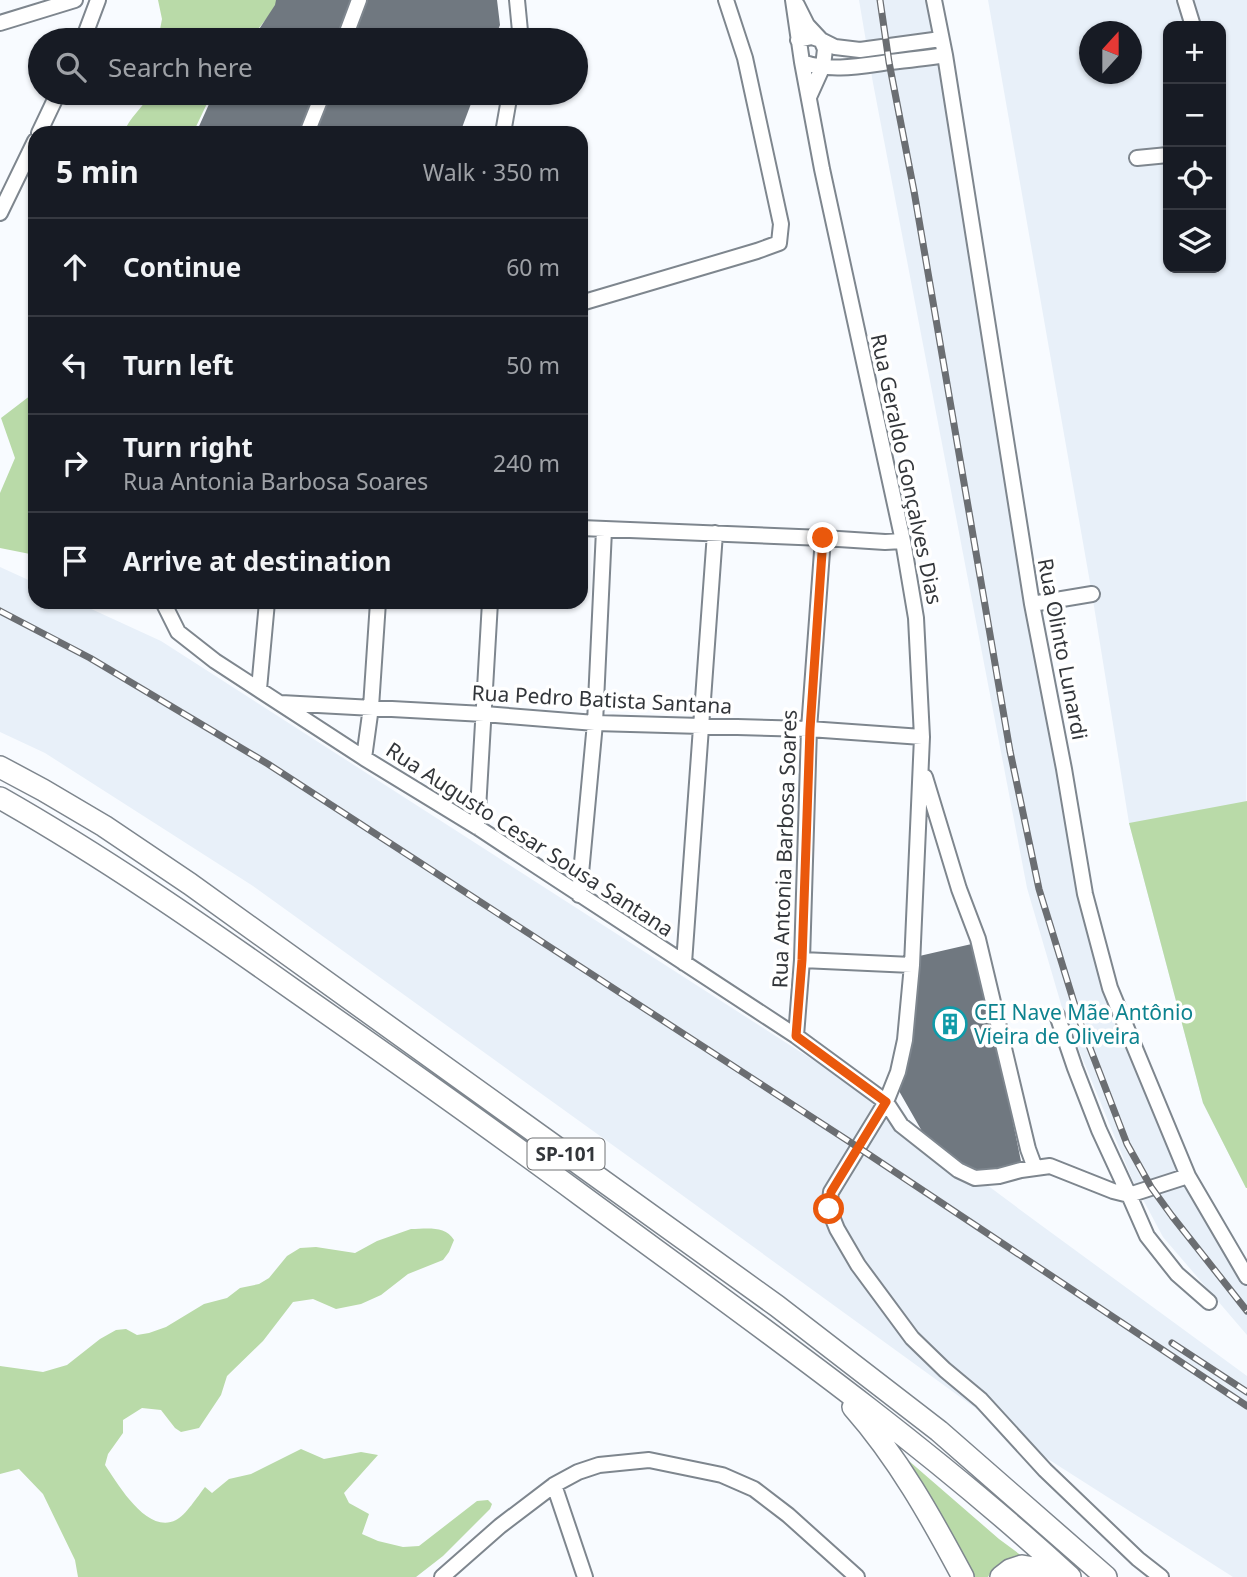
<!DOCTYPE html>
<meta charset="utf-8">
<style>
body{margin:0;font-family:"Noto Sans",sans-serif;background:#20242c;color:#f1f3f6}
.controls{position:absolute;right:21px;top:21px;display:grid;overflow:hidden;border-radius:14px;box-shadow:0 2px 5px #0004}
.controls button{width:63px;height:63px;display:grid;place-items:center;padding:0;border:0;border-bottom:2px solid #363941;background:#171b24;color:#f1f3f6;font:35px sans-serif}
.compass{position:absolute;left:1079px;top:21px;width:63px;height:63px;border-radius:50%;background:#171b24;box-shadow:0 2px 5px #0004;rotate:21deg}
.stop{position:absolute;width:21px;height:21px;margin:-16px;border:5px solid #ea580c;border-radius:50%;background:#fff}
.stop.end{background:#ea580c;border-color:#fff;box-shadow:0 2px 7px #0008}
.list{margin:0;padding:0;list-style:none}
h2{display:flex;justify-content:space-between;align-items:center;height:91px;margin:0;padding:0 28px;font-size:30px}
h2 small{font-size:23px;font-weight:400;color:#9ea1a6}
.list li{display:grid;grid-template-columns:46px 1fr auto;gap:21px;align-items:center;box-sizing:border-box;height:98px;padding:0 28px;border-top:2px solid #363941}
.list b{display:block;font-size:26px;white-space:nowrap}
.list p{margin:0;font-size:23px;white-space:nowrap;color:#9ea1a6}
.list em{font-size:23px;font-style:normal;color:#9ea1a6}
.icon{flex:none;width:38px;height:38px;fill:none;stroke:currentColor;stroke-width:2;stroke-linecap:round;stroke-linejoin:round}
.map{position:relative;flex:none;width:1247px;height:1577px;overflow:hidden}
.search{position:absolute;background:#171b24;box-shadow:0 2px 5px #0004;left:28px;top:28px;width:560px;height:77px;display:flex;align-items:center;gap:18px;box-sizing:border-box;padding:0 24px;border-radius:38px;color:#9ea1a6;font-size:26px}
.panel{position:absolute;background:#171b24;box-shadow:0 2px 5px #0004;left:28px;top:126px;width:560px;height:483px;border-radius:21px}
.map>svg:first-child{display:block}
</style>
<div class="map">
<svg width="1247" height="1577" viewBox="0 0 1247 1577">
<rect width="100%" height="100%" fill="#f8fbff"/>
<path fill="#e8f0f9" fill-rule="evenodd" d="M859 0H934L1032 604 1110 988 1188 1176 1247 1277V1335L1163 1237 1132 1179 1063 1011 1027 888 873 83Z
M988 0H1247L1246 1188 1203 1103 1129 823 1092 594ZM1168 26H1221V268H1168ZM1090 32H1132V74H1090Z
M0 567 35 583V602H76L161 641 855 1087 1034 1220 1247 1376V1577H1233L1029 1447 664 1182 253 886 45 753 0 732Z"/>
<path fill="#b9daa8" d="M158 0H278L276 7 249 40H158L162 19Z
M151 93H212L193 133H124C128 118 144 107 151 93Z
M35 392V555L0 548V493L15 458 1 418Z
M1247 801V1188H1246L1203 1103 1129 823Z
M411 1229C426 1229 445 1225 454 1240L449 1252 443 1260 408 1274 381 1295 361 1304 336 1309 313 1299 293 1302 263 1341 227 1376 221 1395 199 1428 181 1432 175 1428 161 1410 142 1408 123 1420V1433L108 1454 105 1465C118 1484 147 1535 176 1520 185 1516 198 1496 205 1487L212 1493 229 1479 251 1474 301 1449 324 1459 361 1452 378 1455 344 1493 349 1503 369 1514 362 1534 378 1541 403 1547 419 1546 477 1501 488 1500 492 1504 490 1509 443 1556 416 1577H78L75 1560 43 1494 19 1469 0 1474V1366L43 1372 67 1365 100 1339 116 1330 126 1329 137 1335 149 1333 166 1327 204 1304 227 1298 240 1288 259 1284 269 1278 287 1256 300 1248 316 1247 355 1253 377 1241Z
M909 1461 999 1539 1034 1565C1014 1561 1000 1555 988 1577H968L906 1466Z"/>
<path fill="#707880" d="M276 0H497L500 25 494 40H252L275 5Z
M214 93H475L460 133H196Z
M976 943 1022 1166 974 1176 927 1140 899 1091 915 957Z"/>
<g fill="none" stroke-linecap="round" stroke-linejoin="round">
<defs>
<path id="minor" d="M517 0 520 31 519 40
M793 0 802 62 822 169 903 541 916 618 922 737 912 965 905 1040 898 1072 886 1102 831 1192 829 1209 837 1229 858 1265 912 1338 945 1370 981 1400 1045 1470 1138 1559 1161 1577
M934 0 945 55 1032 604 1064 769 1085 894 1110 988 1188 1176 1247 1277
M1185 0 1193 26
M797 5 807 25 821 40 825 49 823 66 809 97
M0 23 75 0
M83 40 98 0
M344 40 359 0
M798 40 812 37 821 40 835 47 860 50 941 39
M802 62C831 72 860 66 890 62 908 60 927 58 945 55
M39 133 58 93
M307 133 323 93
M503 133 510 93
M1137 158 1168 155
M0 213 35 141
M581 303 757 251 779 243 781 224 745 58 726 0
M581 528 823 538 885 542 903 541
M163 602 178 632 215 661 364 758 477 827 796 1036 886 1102 901 1125 958 1170 975 1178 999 1176 1021 1170 1050 1166 1113 1191 1129 1195 1188 1176
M1032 604 1092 594
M259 689 267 602
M281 703 484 714 595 723 809 729 922 737
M364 758 371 707 378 602
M925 777 959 889 978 939 1028 1149 1035 1168
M477 827 490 602
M579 895 595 723 604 530
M802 960 912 965
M684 963 715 533
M1057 1015 1075 1068 1099 1130 1129 1195 1147 1236 1177 1274 1209 1302
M796 1036 802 960 809 729 823 538
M554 1485 585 1577
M442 1577 500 1526 554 1485 578 1472 599 1465 649 1460 722 1475 754 1489 788 1515 857 1577"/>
<path id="highway" d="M0 767 43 790 104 826 190 884 777 1306 939 1431 1106 1577
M0 798C102 856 199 923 295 991 391 1058 487 1126 582 1196 748 1318 918 1437 1070 1577
M853 1407C898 1458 931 1517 963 1577
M1001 1577 1010 1570 1022 1566 1065 1573"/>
</defs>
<use href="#minor" stroke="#7e868e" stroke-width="18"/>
<use href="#highway" stroke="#7e868e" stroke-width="24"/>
<use href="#minor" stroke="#fff" stroke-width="14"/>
<use href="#highway" stroke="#fff" stroke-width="21"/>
<defs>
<path id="rail" d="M880 0 889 62 914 191 1010 751 1039 889 1080 1022 1127 1144 1151 1187 1172 1216 1247 1311
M0 611 90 658 268 764 850 1142 1247 1406
M1172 1343 1247 1392"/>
</defs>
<use href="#rail" stroke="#6b6e72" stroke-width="7"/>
<use href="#rail" stroke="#fff" stroke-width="4.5" stroke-dasharray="13" stroke-linecap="butt"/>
</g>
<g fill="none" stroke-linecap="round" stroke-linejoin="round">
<path stroke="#ea580c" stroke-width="9" d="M823 538 810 729 802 960 796 1036 886 1102 831 1192 829 1209"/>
</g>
<defs>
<symbol id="building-ring" viewBox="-11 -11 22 22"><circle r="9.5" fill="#fff" stroke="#0f9aa8" stroke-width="1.5"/><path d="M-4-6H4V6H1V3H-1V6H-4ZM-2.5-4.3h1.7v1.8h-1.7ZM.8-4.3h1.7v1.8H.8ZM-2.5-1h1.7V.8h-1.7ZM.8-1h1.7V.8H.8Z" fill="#0f9aa8"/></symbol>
</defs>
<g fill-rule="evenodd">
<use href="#building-ring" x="931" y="1005" width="38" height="38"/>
</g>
<g text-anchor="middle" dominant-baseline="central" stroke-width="7" stroke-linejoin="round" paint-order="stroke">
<rect fill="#fff" stroke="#707275" stroke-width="2" x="527.5" y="1138.5" width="77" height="31" rx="5"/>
<g font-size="19" font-weight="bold" fill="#33363a">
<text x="566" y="1154">SP-101</text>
</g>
<g font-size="21" fill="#33363a" stroke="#fff">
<text transform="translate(907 469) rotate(78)">Rua Geraldo Gonçalves Dias</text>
<text transform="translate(1063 649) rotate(79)">Rua Olinto Lunardi</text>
<text transform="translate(602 699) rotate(3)">Rua Pedro Batista Santana</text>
<text transform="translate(530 839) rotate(33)">Rua Augusto Cesar Sousa Santana</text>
<text transform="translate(784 849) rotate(-88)">Rua Antonia Barbosa Soares</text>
</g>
<g font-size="21" fill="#0d838f" stroke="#fff" text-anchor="start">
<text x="974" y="1012">CEI Nave Mãe Antônio<tspan x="974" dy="24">Vieira de Oliveira</tspan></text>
</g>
</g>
</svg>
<div class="controls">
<button>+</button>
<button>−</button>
<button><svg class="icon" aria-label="locate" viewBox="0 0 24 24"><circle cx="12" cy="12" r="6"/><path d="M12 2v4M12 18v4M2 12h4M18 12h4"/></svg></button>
<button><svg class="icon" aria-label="layers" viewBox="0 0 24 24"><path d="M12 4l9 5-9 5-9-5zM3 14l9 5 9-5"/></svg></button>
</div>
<svg class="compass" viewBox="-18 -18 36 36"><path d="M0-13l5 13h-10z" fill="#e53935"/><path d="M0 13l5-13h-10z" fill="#9ea1a6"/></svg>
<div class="stop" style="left:829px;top:1209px"></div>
<div class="stop end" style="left:823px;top:538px"></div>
<div class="search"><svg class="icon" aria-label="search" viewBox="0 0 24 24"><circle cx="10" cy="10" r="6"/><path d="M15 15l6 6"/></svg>Search here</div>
<section class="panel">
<h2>5 min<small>Walk · 350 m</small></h2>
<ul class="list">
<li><svg class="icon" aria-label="ahead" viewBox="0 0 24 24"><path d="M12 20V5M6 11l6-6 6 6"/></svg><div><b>Continue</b></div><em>60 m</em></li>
<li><svg class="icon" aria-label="left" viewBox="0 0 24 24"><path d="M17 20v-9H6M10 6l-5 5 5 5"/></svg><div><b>Turn left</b></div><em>50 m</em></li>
<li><svg class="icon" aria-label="right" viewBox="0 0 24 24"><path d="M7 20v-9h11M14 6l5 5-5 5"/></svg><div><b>Turn right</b><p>Rua Antonia Barbosa Soares</p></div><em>240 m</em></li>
<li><svg class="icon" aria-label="arrive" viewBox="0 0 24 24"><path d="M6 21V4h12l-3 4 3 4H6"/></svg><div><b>Arrive at destination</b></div></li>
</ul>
</section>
</div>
